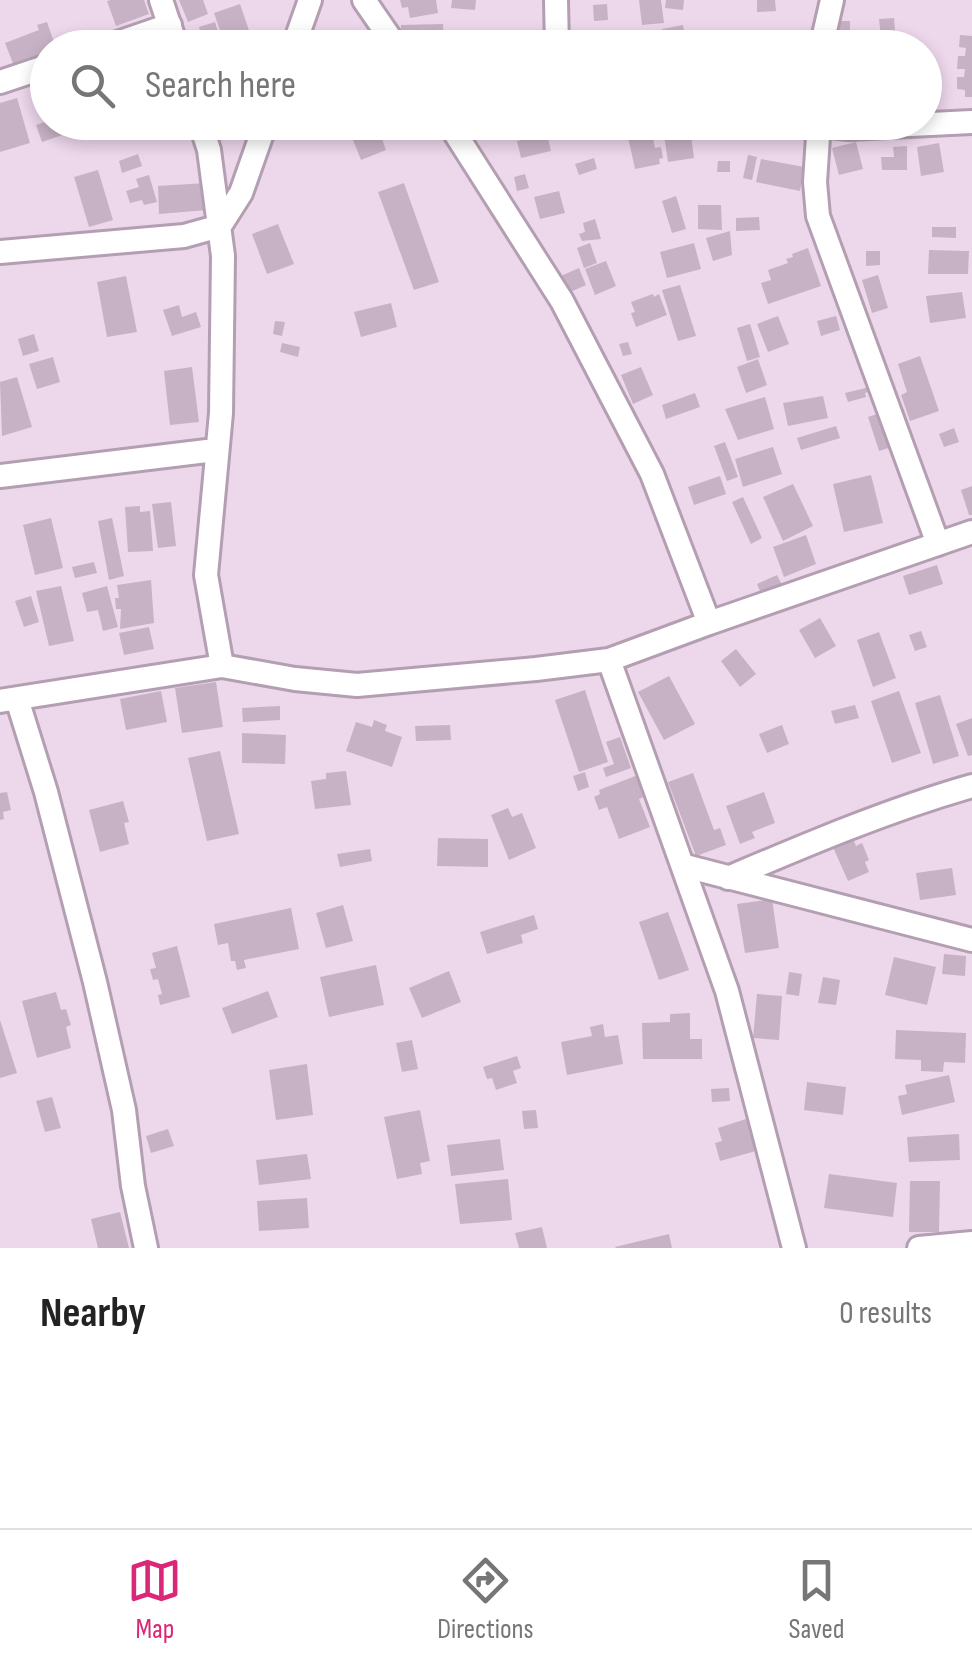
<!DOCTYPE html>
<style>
body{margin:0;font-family:"Sofia Sans Condensed",sans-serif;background:#f6f6f6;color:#222}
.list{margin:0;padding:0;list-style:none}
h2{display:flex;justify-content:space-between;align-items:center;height:130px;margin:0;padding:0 40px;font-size:42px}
h2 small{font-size:32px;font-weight:400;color:#767676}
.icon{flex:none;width:55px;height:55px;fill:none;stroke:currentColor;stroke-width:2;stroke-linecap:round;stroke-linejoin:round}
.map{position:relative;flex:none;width:972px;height:1248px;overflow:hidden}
.search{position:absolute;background:#fff;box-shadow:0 5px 15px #0003;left:30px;right:30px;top:30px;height:110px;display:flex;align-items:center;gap:25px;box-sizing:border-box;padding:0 35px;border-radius:55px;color:#767676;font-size:38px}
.sheet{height:280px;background:#fff}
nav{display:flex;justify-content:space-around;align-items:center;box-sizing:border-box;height:140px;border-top:2px solid #e0e0e0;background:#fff;font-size:28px;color:#767676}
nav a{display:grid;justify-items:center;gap:5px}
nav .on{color:#db2777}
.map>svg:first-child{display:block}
</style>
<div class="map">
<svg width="972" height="1248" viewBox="0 0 972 1248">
<rect width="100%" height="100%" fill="#edd7eb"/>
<path fill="#c7b2c5" d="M111 0H144L149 14 116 26 107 1Z
M179 0H203L208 14 188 22Z
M400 0H436L438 13 410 18 408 7 402 8Z
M452 0H476L475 10 451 8Z
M639 0H661L664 23 642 25Z
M666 0H684L683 10 665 8Z
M757 0H775L776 11 757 12Z
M240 4 254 45 226 48 214 13Z
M607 4 608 20 594 21 593 5Z
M894 18 896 46 882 47 879 19Z
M835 21H850V46H835Z
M47 22 56 48H48V54L14 66 5 43 39 30 37 25Z
M215 22 223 48H194L192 42 202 39 199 27Z
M443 24 444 48H422V41H401V25Z
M683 25 687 48H665L662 29Z
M762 33H800L801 48H762Z
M960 35 972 36V97H965V90L957 89V77H964L965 69H957L958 56H965L966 48 959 47Z
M452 37 499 38V48H452Z
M929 72 933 104 924 105V73Z
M48 89V122H75L77 130 42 142 36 125 45 122 35 93Z
M17 98 30 143 0 152V103Z
M344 122H376L386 150 361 160 351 135 344 137 339 126Z
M656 122 658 131 652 133 655 148 661 147 663 158 659 159 660 164 635 169 625 123Z
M662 122H697L699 135 691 136 694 158 668 162Z
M538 130 539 136 547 134 551 151 521 158 517 141 522 140 521 135Z
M856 142 863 169 839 175 832 148Z
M939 143 944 172 921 176 917 147Z
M907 146V170H882L881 157H894L893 147Z
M138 154 142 166 122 173 119 161Z
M748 155 757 157 752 180 743 178Z
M594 158 597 169 579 175 575 164Z
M761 159 804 167 800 191 756 182Z
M718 161H730V172H717Z
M98 170 113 220 89 227 74 177Z
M525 174 529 188 517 191 514 177Z
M149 175 157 202 144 205 142 200 130 203 126 191 139 187 136 179Z
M206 183 208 210 159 214 158 186Z
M404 183 439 282 414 290 378 192Z
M559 191 565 213 540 219 534 197Z
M676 196 686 229 672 233 662 201Z
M698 205H721L722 230 698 229Z
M759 217 760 230 736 231V218Z
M595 219 601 239 582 241 579 234 585 232 583 223Z
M278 224 294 264 267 274 252 234Z
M932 227H956V238L932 237Z
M730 231 732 255 713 261 706 238Z
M590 243 597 263 584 268 577 248Z
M694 243 701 269 667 278 660 252Z
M808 248 821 286 768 304 761 283 771 280 768 270 788 263 786 259 793 257 792 254Z
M929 250 969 251 968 274H928Z
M866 251H880V265L866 266Z
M606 261 616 286 595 295 585 269Z
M579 268 586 285 559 297 552 280Z
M878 275 888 308 872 313 862 280Z
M126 276 137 332 107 337 97 282Z
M680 285 696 336 678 341 662 290Z
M962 292 966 318 930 323 926 296Z
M653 294 654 297 659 294 667 315 636 327 631 313 635 312 631 302Z
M391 303 397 327 361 337 354 312Z
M179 305 182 317 196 312 201 327 172 336 163 310Z
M778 316 789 344 768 352 757 324Z
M836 316 840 330 821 336 817 321Z
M275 321 285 322 282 336 273 334Z
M750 324 760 357 747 361 737 328Z
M34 334 39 351 23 356 18 339Z
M628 342 632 354 623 356 619 344Z
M282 343 300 347 298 357 280 352Z
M920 356 939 411 910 421 901 395 907 392 898 364Z
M53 357 60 382 37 389 29 364Z
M758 359 767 385 746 393 737 367Z
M192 367 199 422 170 425 164 371Z
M641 367 653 395 633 404 621 375Z
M17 377 32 427 2 436 0 382Z
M870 387 871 391 865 393 866 397 848 402 845 393Z
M695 393 700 407 666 419 662 405Z
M823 396 828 418 788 426 783 403Z
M765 397 774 429 738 440 725 409Z
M886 411 898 445 879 451 868 417Z
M836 426 840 438 801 450 797 438Z
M954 428 959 442 944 447 939 434Z
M725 442 738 477 727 481 714 446Z
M773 447 782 474 743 487 735 459Z
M871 475 883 523 844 532 833 484Z
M720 476 726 494 694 505 688 487Z
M793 484 813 526 783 541 763 497Z
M972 486V515H969L961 490Z
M743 497 762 538 751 544 732 502Z
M171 502 176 546 158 548 152 504Z
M140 506V512L150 511 153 551 128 552 125 507Z
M51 518 63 568 35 575 23 525Z
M112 518 124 576 109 580 98 521Z
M806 535 816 564 784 577 773 547Z
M94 562 97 573 75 578 72 567Z
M937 565 943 584 909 595 903 576Z
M777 575 783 587 762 596 757 584Z
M151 580 154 623 120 629 121 609H116L115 598H119L117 585Z
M61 586 74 641 49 646 36 591Z
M107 586 118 627 103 631 98 610 87 612 82 593Z
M31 596 39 622 24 627 15 601Z
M820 618 836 646 815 658 799 630Z
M149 627 154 649 124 655 119 633Z
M921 631 927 647 915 651 909 635Z
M879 632 896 678 873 687 857 640Z
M736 649 756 674 740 687 721 661Z
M669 676 695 724 664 740 638 692Z
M216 682 223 727 182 733 175 688Z
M585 690 608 762 579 772 555 700Z
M161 691 167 722 126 730 120 699Z
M899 691 921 753 892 763 871 701Z
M940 695 959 756 933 764 915 703Z
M855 705 859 718 835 724 831 711Z
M280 706V720L243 722 242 708Z
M972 718V755L968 756 956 724Z
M374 720 387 725 385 731 402 737 392 767 346 751 356 722 372 727Z
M450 725 451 740 416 741 415 726Z
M782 725 789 744 767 753 759 734Z
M242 733 286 735 285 764 242 763Z
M620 737 631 768 606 777 603 768 614 764 606 742Z
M220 751 239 834 207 841 188 758Z
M346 771 351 805 315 809 311 781 326 779V773Z
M585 772 589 787 578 791 573 776Z
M693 773 714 830 720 828 726 845 696 856 668 782Z
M638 775 646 796 639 799 650 827 619 839 607 807 599 810 594 797 600 794 599 790Z
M7 792 11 810 3 812 4 819 0 820V793Z
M764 792 775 823 752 832 755 838 740 844 726 806Z
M123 801 129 822 124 823 129 844 100 852 89 810Z
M508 808 512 817 522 813 536 848 509 860 491 815Z
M852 836 856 846 862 843 869 860 865 862 869 872 848 881 832 845Z
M438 838 488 839V867L437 866Z
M370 849 372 861 340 867 337 854Z
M952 868 956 895 920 900 916 873Z
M772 899 779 948 745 953 737 904Z
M343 905 353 941 326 948 316 913Z
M291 908 299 949 244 960 246 968 237 970 235 961H231L228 943 218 945 214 924Z
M668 912 689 970 659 980 639 922Z
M534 915 538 929 521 935 523 943 487 954 480 932Z
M177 946 190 997 160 1005 158 995 162 994 158 979 153 980 150 969 156 968 152 953Z
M944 954 966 956 965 976 942 974Z
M894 957 936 967 927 1005 885 995Z
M376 965 384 1005 329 1017 320 977Z
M449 971 461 1002 422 1018 409 988Z
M789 972 802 974 799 996 786 994Z
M823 977 840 980 836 1005 818 1003Z
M268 991 278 1017 232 1034 222 1008Z
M56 992 61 1010 66 1009 71 1025 66 1027 71 1048 37 1058 22 1001Z
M757 994 782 996 779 1040 753 1038Z
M690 1013V1039H702V1059H643L642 1023 670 1022V1014Z
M0 1020 17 1073 0 1078Z
M603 1024 605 1037 618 1035 623 1064 567 1075 561 1042 592 1036 590 1027Z
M896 1030 966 1033 965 1063 944 1062 943 1072 921 1071V1060L895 1059Z
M412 1040 418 1069 402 1072 396 1043Z
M517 1056 521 1068 513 1071 517 1083 496 1090 492 1078 487 1079 483 1067Z
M307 1064 313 1115 276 1120 269 1070Z
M949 1075 955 1102 902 1115 898 1096 907 1094 905 1085Z
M807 1082 846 1087 843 1115 804 1110Z
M729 1088 730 1101 712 1102 711 1089Z
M52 1097 61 1128 45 1132 36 1101Z
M420 1110 430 1161 420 1163 422 1174 397 1179 384 1117Z
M536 1110 538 1128 524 1129 522 1111Z
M746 1119 756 1151 720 1161 715 1143 722 1141 718 1128Z
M168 1129 174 1146 151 1153 146 1136Z
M959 1134 960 1160 909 1162 907 1137Z
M500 1139 504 1170 451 1176 447 1145Z
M307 1154 311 1179 259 1185 256 1160Z
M829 1174 897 1183 893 1217 824 1208Z
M508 1179 512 1220 460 1224 455 1184Z
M910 1181H940L939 1232H909Z
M307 1198 309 1228 259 1231 257 1201Z
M120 1212 129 1248H98L91 1219Z
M542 1227 547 1248H519L515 1233Z
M669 1234 672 1248H616L615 1247Z"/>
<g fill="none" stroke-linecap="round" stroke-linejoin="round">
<defs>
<path id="street" d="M161 0 177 48
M364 0 397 48
M556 0 557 48
M103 48 170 25
M293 48 310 0
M821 48 832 0
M0 82 48 66
M200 122 209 150 223 256 221 413 206 575 222 666
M819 122 815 182 818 216 938 544
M819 125 849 128 972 122
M0 252 184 236 220 226 241 193 266 122
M0 476 215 450
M709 623 972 532
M609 660 727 991 794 1248
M17 699 46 792 95 982 124 1110 133 1186 146 1248
M0 701 222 666 295 679 357 685 536 669 609 660 709 623 652 474 562 301 448 122
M685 866 972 940
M728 878C808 844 888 810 972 786
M919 1248 972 1243"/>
</defs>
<use href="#street" stroke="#b49fb2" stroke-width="28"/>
<use href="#street" stroke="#fff" stroke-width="22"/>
</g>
</svg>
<div class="search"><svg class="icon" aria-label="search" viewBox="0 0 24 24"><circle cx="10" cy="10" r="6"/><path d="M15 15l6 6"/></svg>Search here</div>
</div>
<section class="sheet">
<h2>Nearby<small>0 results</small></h2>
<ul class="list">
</ul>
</section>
<nav>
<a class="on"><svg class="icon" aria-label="map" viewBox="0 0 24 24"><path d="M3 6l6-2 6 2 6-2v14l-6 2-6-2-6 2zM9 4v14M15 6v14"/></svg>Map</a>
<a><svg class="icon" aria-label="directions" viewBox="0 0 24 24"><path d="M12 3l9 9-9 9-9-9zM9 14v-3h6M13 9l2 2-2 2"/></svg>Directions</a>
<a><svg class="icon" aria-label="saved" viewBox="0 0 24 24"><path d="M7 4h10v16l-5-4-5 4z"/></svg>Saved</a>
</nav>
